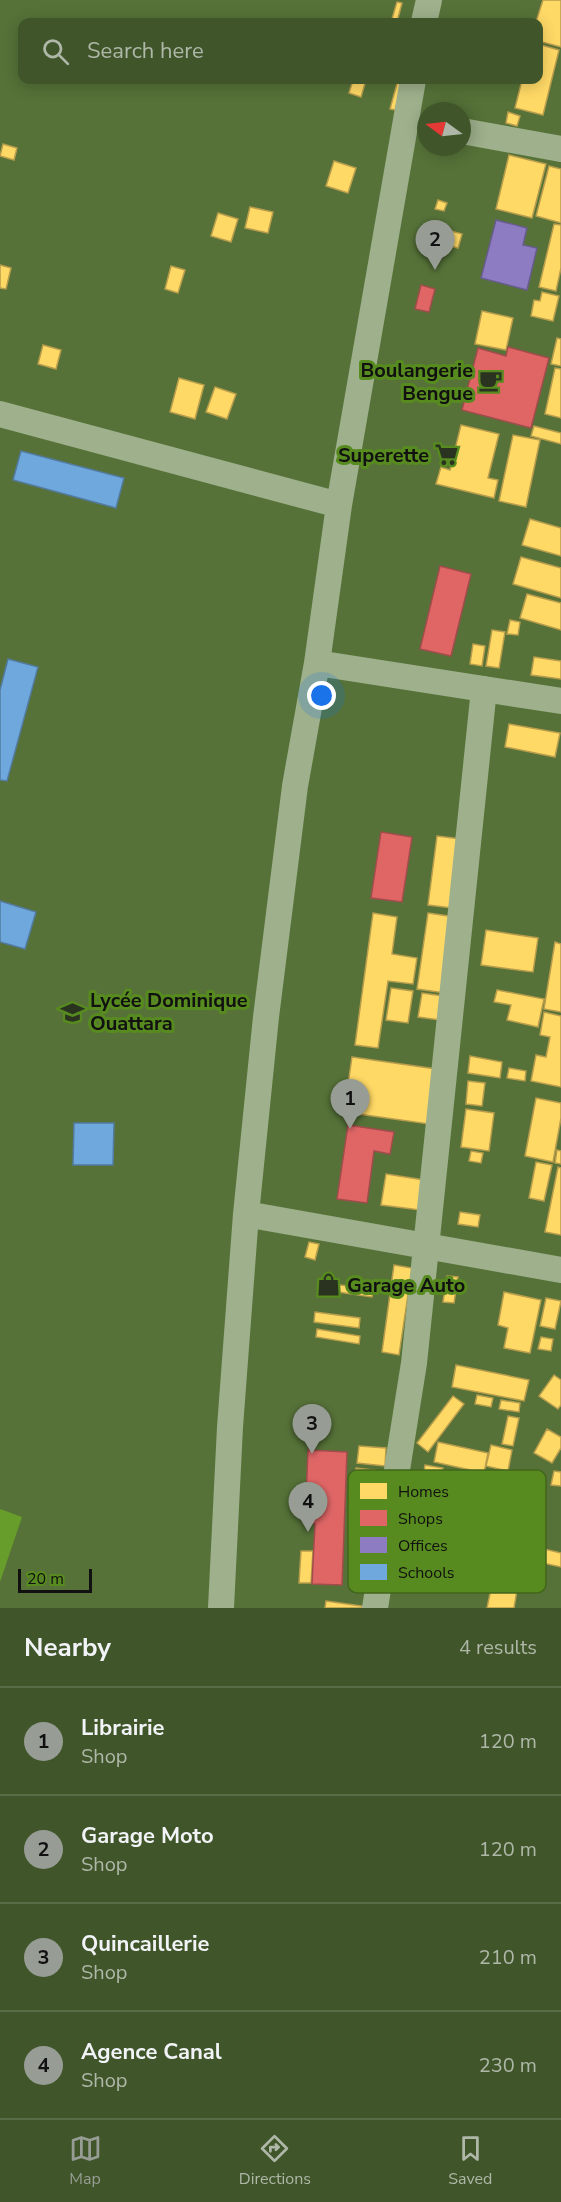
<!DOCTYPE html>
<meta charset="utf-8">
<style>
body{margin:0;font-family:"Nunito Sans",sans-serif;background:#4b5f36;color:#f1f3f6}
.compass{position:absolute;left:417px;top:102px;width:54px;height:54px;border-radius:50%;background:#40562a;box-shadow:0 3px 15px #0003;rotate:285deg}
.scale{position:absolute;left:18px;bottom:15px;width:74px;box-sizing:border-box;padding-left:6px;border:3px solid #111;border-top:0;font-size:16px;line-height:21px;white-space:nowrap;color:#111;-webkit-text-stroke:4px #578b1f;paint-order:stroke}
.you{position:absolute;left:322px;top:696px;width:21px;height:21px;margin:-15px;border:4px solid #fff;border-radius:50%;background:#1a73e8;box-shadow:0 0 0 9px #1a73e833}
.badge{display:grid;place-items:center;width:39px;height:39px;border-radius:50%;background:#979d95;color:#111;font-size:20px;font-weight:700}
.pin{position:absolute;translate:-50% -50px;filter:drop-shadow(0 2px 3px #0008)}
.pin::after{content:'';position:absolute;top:32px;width:21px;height:18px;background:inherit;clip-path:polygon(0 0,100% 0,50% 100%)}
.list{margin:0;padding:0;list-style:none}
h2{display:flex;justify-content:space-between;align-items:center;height:78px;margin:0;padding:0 24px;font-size:26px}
h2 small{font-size:20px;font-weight:400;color:#aeb7a8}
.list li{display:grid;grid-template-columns:39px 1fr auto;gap:18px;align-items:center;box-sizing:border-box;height:108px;padding:0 24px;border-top:2px solid #596c47}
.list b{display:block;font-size:22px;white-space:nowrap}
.list p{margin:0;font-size:20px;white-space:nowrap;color:#aeb7a8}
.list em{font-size:20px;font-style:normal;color:#aeb7a8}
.icon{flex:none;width:33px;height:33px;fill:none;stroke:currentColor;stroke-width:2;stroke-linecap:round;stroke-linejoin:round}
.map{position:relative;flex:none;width:561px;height:1608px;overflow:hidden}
.search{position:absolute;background:#40562a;box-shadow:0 3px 15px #0003;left:18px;right:18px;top:18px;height:66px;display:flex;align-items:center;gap:15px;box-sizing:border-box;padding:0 21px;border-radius:12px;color:#aeb7a8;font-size:22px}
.sheet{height:510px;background:#40562a}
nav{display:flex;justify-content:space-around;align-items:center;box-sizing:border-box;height:84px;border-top:2px solid #596c47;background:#40562a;font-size:16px;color:#aeb7a8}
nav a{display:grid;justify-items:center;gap:3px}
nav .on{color:#979d95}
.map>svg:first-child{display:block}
</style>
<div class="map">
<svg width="561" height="1608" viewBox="0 0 561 1608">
<rect width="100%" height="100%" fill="#567238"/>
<path fill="#679d2a" d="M0 1509 22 1517 0 1582Z"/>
<path fill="#ffd966" stroke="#b89d4c" stroke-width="1.5" d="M543 0H561V47L538 41V22H536Z
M397 2 402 3 397 22H391Z
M538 44 559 50 543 115 515 108 522 80H538Z
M353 80H366L361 97 349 93Z
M398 80H403L395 110 390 109Z
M508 112 520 116 517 126 506 123Z
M3 144 17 148 14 160 0 156Z
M509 155 546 164 532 218 496 209Z
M334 161 356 168 348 193 326 186Z
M549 166 561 169V223L536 216Z
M438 200 447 203 444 211 435 209Z
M250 207 273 212 268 233 245 228Z
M218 213 238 219 231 242 211 236Z
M554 224 561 225V268L556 291 539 287Z
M440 228 462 234 458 248 436 242Z
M0 265 11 268 6 289 0 288Z
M171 266 185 270 178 293 165 289Z
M542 292 559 296 553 321 531 316 534 300 540 301Z
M482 311 513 318 506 350 475 344Z
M557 338 561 339V366L551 364Z
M43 345 61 350 56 369 38 364Z
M555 368 561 369V418L545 414Z
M179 378 204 385 195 419 170 412Z
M215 387 236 394 227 419 206 412Z
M461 425 499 434 488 478 498 480 494 498 436 484 441 467 450 470Z
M534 426 561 433V444L531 436Z
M513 435 540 440 526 507 499 501Z
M530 519 561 528V556L522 545Z
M521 557 561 568V598L513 584Z
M527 594 561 603V630L520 618Z
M510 620 520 622 518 635 507 634Z
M492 630 505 632 499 668 486 666Z
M473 644 485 646 482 666 470 664Z
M534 657 561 661V679L531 675Z
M509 724 560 733 555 757 505 747Z
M437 836 461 839 452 908 428 905Z
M373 913 397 917 392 954 417 958 413 984 388 981 378 1048 355 1045Z
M428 913 455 917 445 993 417 989Z
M486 930 538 938 533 972 481 965Z
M555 942 561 944V1012L544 1009Z
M391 988 413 991 408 1023 386 1020Z
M497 990 544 999 538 1027 507 1020 511 1005 494 1002Z
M422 993 443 996 440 1020 418 1017Z
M544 1012 561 1016V1087L531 1081 536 1055 546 1057 550 1037 540 1035Z
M470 1056 502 1062 500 1078 468 1073Z
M352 1057 436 1069 429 1124 344 1112Z
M509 1068 526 1071 525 1081 507 1078Z
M468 1081 485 1083 482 1106 466 1104Z
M536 1098 561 1103V1118L553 1162 525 1156Z
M466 1109 494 1113 489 1151 461 1147Z
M557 1150 561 1151V1164L555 1163Z
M471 1151 483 1153 481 1163 469 1161Z
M536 1162 552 1165 544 1201 529 1198Z
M558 1167 561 1168V1235L545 1232Z
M386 1174 424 1180 420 1210 381 1205Z
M460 1212 480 1215 478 1227 458 1224Z
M309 1242 319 1244 315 1260 305 1257Z
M394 1265 412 1268 399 1355 382 1352Z
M447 1276 458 1277 454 1303 443 1302Z
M332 1284 373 1289 372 1297 331 1291Z
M504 1292 541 1300 530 1353 504 1348 508 1328 498 1325Z
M546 1298 561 1301 555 1329 540 1326Z
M315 1312 360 1318 359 1328 314 1322Z
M317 1329 360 1336 359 1344 316 1337Z
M541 1337 553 1339 551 1351 538 1349Z
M456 1365 529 1380 524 1401 452 1387Z
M554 1375 561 1380V1405L558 1409 539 1396Z
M477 1395 493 1398 491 1407 475 1404Z
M453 1396 464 1404 428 1452 417 1443Z
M501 1400 520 1403 519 1412 499 1409Z
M508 1416 519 1418 513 1446 502 1444Z
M547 1429 561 1437V1448L552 1463 534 1453Z
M438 1442 488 1453 484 1473 434 1462Z
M491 1445 512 1450 508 1471 486 1466Z
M359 1446 386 1448 385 1466 357 1463Z
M425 1465 443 1468 439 1490 422 1487Z
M356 1468 381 1471 380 1481 355 1478Z
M554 1471 561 1472V1486L551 1485Z
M540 1548 561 1553V1567L538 1562Z
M301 1551H313L311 1583H299Z
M492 1584 517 1590 514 1608H487Z
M326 1601 368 1607V1608H325Z"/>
<path fill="#e06666" stroke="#a24c4c" stroke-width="1.5" d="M421 285 435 289 429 312 415 309Z
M508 347 549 358 531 428 462 410 478 348 506 356Z
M440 566 471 574 451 656 420 649Z
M381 832 412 837 402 902 371 898Z
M348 1125 394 1132 390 1154 374 1151 367 1203 337 1199Z
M308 1450 347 1452 342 1585 312 1584 315 1524 305 1523Z"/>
<path fill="#8e7cc3" stroke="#685c8e" stroke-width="1.5" d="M496 220 527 228 523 245 537 248 527 290 481 278Z"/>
<path fill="#6fa8dc" stroke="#537b9f" stroke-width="1.5" d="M21 451 124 478 116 508 13 480Z
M8 659 38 667 7 781 0 780V690Z
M0 901 36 912 25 949 0 942Z
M74 1123H114L113 1165H73Z"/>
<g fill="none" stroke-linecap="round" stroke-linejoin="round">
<path stroke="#9eb08c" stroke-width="26" d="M424 22 429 0
M462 131 561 149
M0 414 339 505
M317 663 561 701
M246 1214 561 1270
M221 1608 230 1427 246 1214 266 1017 295 786 317 663 339 505 413 80
M375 1608 414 1363 484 689"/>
</g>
<defs>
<symbol id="cafe-bare" viewBox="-9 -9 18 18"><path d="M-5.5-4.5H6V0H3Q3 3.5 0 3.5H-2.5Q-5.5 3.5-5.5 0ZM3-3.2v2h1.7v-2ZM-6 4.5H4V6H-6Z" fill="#29331f" stroke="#578b1f" stroke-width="2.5" paint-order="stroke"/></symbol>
<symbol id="supermarket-bare" viewBox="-9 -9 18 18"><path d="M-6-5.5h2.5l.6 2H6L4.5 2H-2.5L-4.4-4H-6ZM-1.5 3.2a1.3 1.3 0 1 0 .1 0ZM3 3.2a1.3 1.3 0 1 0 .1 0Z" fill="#29331f" stroke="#578b1f" stroke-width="2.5" paint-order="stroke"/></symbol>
<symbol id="school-bare" viewBox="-9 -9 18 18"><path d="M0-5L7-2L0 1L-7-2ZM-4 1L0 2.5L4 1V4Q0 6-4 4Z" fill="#29331f" stroke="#578b1f" stroke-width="2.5" paint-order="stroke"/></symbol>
<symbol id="shop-bare" viewBox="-9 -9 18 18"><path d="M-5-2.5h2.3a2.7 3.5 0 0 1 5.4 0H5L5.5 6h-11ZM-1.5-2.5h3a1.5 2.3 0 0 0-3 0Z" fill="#29331f" stroke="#578b1f" stroke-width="2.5" paint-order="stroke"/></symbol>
</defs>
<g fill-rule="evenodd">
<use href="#cafe-bare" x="474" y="364" width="33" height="33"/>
<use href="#supermarket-bare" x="430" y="438" width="33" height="33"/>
<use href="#school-bare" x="56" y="996" width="33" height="33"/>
<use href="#shop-bare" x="312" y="1268" width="33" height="33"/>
</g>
<g text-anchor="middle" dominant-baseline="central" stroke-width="6" stroke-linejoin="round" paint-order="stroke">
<g font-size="20" font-weight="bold" fill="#111" stroke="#578b1f" text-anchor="end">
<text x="473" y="370">Boulangerie<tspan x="473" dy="23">Bengue</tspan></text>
<text x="429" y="455">Superette</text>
<text x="90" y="1000" text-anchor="start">Lycée Dominique<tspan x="90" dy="23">Ouattara</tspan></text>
<text x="347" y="1285" text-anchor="start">Garage Auto</text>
</g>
</g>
<rect x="348" y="1470" width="198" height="123" rx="9" fill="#578b1f" stroke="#42661b" stroke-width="1.5"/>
<rect x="360" y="1483" width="27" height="16" fill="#ffd966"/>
<rect x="360" y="1510" width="27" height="16" fill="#e06666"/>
<rect x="360" y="1537" width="27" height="16" fill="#8e7cc3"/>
<rect x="360" y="1564" width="27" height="16" fill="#6fa8dc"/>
<g font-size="16" fill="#111">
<text x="398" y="1497">Homes</text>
<text x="398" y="1524">Shops</text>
<text x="398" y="1551">Offices</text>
<text x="398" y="1578">Schools</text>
</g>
</svg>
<svg class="compass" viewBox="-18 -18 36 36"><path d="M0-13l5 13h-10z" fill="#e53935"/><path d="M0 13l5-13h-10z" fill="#aeb7a8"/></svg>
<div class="scale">20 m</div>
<div class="you"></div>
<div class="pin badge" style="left:350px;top:1129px">1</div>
<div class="pin badge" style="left:435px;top:270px">2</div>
<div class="pin badge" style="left:312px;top:1454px">3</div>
<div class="pin badge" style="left:308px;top:1532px">4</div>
<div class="search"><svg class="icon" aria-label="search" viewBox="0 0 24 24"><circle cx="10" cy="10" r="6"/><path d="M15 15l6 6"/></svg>Search here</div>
</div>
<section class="sheet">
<h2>Nearby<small>4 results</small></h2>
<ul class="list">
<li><span class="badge">1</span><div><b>Librairie</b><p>Shop</p></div><em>120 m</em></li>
<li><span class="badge">2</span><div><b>Garage Moto</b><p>Shop</p></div><em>120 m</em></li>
<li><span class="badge">3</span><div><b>Quincaillerie</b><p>Shop</p></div><em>210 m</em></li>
<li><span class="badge">4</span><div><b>Agence Canal</b><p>Shop</p></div><em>230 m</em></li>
</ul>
</section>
<nav>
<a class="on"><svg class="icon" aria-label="map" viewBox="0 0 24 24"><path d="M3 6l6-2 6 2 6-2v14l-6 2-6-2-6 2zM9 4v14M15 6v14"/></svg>Map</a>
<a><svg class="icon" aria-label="directions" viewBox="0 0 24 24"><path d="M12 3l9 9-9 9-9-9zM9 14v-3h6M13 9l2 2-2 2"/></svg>Directions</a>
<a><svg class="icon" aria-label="saved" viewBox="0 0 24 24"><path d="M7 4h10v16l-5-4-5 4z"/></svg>Saved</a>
</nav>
